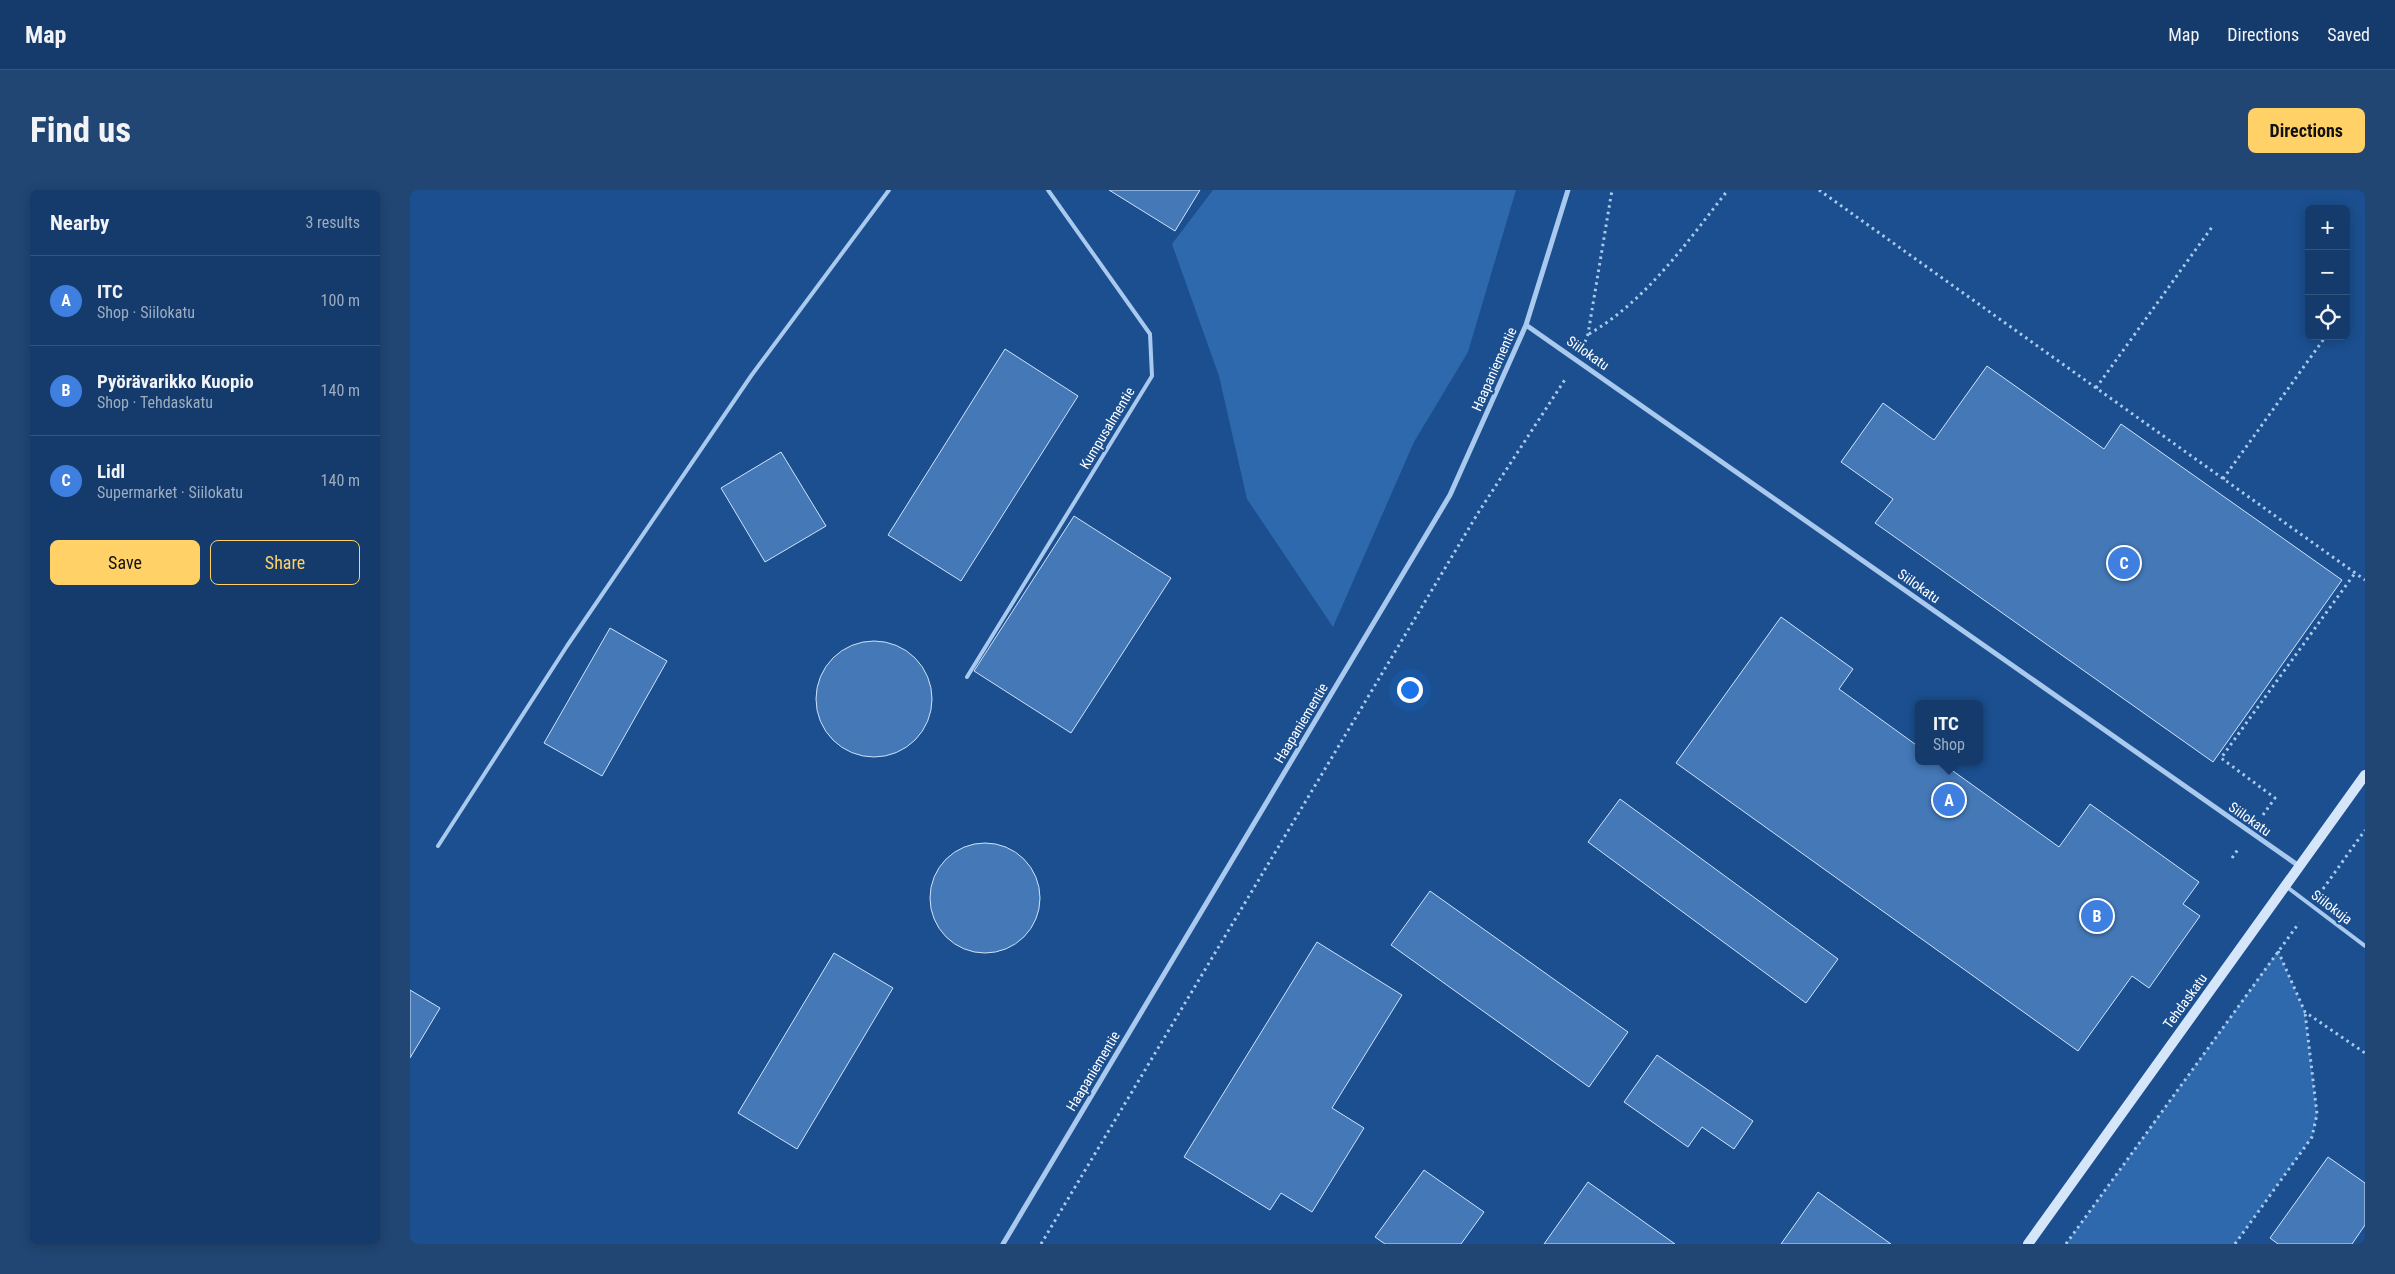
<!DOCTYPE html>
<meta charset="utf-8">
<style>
body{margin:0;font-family:"Roboto Condensed",sans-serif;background:#214673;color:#f1f3f6}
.controls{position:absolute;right:15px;top:15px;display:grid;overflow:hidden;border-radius:8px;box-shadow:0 2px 12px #0003}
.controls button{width:45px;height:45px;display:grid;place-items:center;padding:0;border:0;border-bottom:1px solid #33557e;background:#143b6b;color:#f1f3f6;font:25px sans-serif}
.you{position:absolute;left:999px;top:499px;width:18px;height:18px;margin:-12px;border:4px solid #fff;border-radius:50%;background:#1a73e8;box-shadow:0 0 0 8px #1a73e833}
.badge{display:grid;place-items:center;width:32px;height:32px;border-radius:50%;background:#ffd166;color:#fff;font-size:16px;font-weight:700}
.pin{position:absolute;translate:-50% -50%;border:2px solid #fff;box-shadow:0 1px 5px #0006}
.popup{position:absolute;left:1505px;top:510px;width:68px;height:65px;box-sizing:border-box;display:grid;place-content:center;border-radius:8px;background:#143b6b;filter:drop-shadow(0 1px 4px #0005);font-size:16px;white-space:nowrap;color:#9dadc1}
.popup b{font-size:19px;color:#f1f3f6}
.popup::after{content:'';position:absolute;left:50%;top:100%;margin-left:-10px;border:10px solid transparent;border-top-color:#143b6b}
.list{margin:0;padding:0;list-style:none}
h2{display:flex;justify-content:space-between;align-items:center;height:65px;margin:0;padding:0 20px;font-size:21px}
h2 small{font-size:16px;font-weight:400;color:#9dadc1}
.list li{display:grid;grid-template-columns:32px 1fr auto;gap:15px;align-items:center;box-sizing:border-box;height:90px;padding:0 20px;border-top:1px solid #33557e}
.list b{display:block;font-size:19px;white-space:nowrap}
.list p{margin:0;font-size:16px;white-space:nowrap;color:#9dadc1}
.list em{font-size:16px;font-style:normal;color:#9dadc1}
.actions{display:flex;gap:10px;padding:15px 20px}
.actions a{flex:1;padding:11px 0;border:1px solid #ffd166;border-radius:8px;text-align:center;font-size:18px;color:#ffd166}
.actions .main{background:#ffd166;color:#111}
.icon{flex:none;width:28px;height:28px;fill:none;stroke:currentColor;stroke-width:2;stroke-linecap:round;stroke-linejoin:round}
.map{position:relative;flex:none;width:1955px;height:1054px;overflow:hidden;border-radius:8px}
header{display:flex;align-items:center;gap:30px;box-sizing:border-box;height:70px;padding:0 25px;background:#143b6b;border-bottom:1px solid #33557e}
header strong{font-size:24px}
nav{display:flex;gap:28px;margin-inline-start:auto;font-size:18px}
.intro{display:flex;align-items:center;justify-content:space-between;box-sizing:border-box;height:120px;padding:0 30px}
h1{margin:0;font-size:35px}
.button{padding:12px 22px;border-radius:8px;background:#ffd166;color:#111;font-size:18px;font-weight:700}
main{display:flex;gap:30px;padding:0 30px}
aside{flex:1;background:#143b6b;border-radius:8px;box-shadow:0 2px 12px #0003}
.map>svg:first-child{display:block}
</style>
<header>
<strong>Map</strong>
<nav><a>Map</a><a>Directions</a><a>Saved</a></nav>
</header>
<div class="intro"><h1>Find us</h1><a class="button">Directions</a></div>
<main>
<aside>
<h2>Nearby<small>3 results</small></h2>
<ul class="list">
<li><span class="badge" style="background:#3f7fe0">A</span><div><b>ITC</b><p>Shop · Siilokatu</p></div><em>100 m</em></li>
<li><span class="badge" style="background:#3f7fe0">B</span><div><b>Pyörävarikko Kuopio</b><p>Shop · Tehdaskatu</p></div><em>140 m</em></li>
<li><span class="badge" style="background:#3f7fe0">C</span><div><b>Lidl</b><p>Supermarket · Siilokatu</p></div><em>140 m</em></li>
</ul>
<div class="actions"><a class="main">Save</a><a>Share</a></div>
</aside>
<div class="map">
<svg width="1955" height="1054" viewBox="0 0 1955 1054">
<rect width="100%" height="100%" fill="#1b4f8f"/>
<path fill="#2e69ad" d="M803 0H1106L1058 162 1004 252 923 437 837 309 809 186 762 54Z
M1868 761 1895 822 1907 924 1902 947 1825 1054H1656Z"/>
<path fill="#4478b7" stroke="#cfe3fa" d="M699 0H790L765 41Z
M595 159 668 206 551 391 478 345Z
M1577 176 1694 259 1711 234 1932 390 1803 572 1465 333 1483 309 1431 272 1473 213 1524 250Z
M371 262 416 336 355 372 311 298Z
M664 326 761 388 661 543 564 481Z
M1371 427 1443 479 1429 499 1509 557V571H1529L1649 657 1680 614 1789 692 1773 714 1790 726 1739 798 1722 786 1668 861 1266 573Z
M200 438 257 471 192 586 134 553Z
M406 509a58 58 0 1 1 116 0a58 58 0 1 1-116 0Z
M1210 609 1428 769 1396 813 1178 652Z
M520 708a55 55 0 1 1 110 0a55 55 0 1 1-110 0Z
M1020 701 1218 842 1179 897 981 755Z
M907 752 992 805 922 918 954 938 902 1022 871 1003 860 1020 774 967Z
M424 763 483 798 387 959 328 923Z
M0 800 30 818 0 868Z
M1247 865 1343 931 1324 959 1292 937 1278 957 1214 912Z
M1918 967 1955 993V1035L1942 1054H1868L1860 1048Z
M1014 980 1074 1022 1051 1054H975L965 1047Z
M1178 992 1265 1054H1134Z
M1408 1002 1481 1054H1371Z"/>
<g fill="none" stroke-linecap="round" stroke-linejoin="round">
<path stroke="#a9c9ee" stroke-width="3" stroke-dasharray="2.5 4" stroke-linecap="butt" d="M1409 0 1955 390
M1179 144C1237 110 1277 52 1318 0
M1175 152 1178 144 1202 0
M1686 198 1802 37
M1813 289 1916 146
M1853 625 1865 608 1811 568 1945 383
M1822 668 1829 658
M1913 699 1955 640
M1868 761 1895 822 1955 863
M631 1054 1068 323 1156 188
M1656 1054 1889 733
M1825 1054 1902 947 1907 924 1895 822"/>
<path stroke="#a9c9ee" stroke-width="4" d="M557 487 742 186 740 144 638 0
M28 656 157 456 341 186 479 0
M1877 697 1955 756"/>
<path stroke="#a9c9ee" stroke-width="5" d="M1116 135 1889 676
M593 1054 1040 305 1116 135 1158 0"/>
<path stroke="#d6e6fa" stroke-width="10" d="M1618 1054 1955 585"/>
</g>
<g text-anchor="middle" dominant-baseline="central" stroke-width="4.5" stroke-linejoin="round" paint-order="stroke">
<g font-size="14" fill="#fff" stroke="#1b4f8f">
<text transform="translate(1178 163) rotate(35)">Siilokatu</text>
<text transform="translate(1084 179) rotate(-66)">Haapaniementie</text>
<text transform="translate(697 238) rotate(-59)">Kumpusalmentie</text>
<text transform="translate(1509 396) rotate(35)">Siilokatu</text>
<text transform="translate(891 533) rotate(-59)">Haapaniementie</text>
<text transform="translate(1840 629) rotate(35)">Siilokatu</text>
<text transform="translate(1922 717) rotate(37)">Siilokuja</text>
<text transform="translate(1775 811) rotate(-54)">Tehdaskatu</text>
<text transform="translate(683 881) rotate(-59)">Haapaniementie</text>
</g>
</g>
</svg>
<div class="controls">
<button>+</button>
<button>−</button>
<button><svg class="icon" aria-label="locate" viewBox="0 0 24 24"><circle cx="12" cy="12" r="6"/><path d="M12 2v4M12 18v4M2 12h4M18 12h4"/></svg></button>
</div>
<div class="you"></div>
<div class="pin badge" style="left:1539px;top:610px;background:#3f7fe0">A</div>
<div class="popup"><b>ITC</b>Shop</div>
<div class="pin badge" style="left:1687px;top:726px;background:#3f7fe0">B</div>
<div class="pin badge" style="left:1714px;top:373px;background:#3f7fe0">C</div>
</div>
</main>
